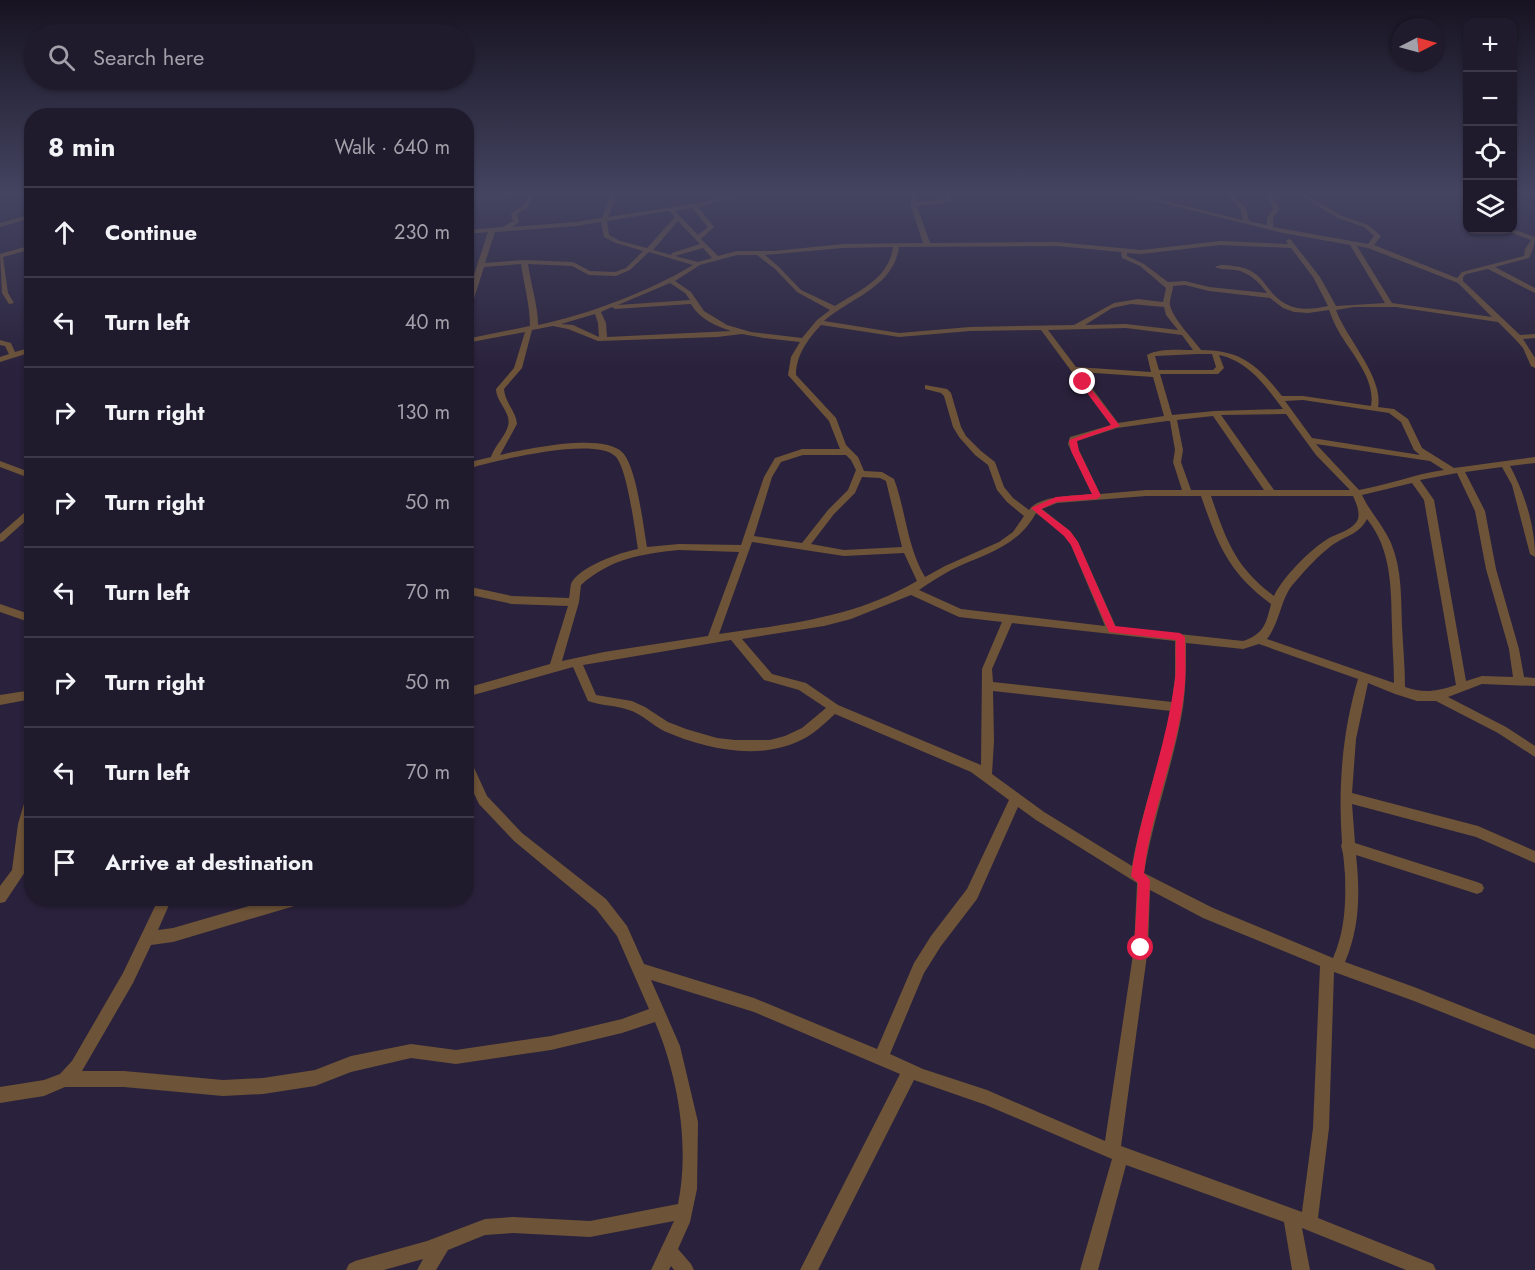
<!DOCTYPE html>
<meta charset="utf-8">
<style>
body{margin:0;font-family:Jost,sans-serif;background:#2d2739;color:#f1f3f6}
.controls{position:absolute;right:18px;top:18px;display:grid;overflow:hidden;border-radius:12px;box-shadow:0 2px 4px #0004}
.controls button{width:54px;height:54px;display:grid;place-items:center;padding:0;border:0;border-bottom:2px solid #3d3849;background:#201a2d;color:#f1f3f6;font:30px sans-serif}
.compass{position:absolute;left:1391px;top:18px;width:54px;height:54px;border-radius:50%;background:#201a2d;box-shadow:0 2px 4px #0004;rotate:84deg}
.stop{position:absolute;width:18px;height:18px;margin:-14px;border:4px solid #e11d48;border-radius:50%;background:#fff}
.stop.end{background:#e11d48;border-color:#fff;box-shadow:0 2px 6px #0008}
.list{margin:0;padding:0;list-style:none}
h2{display:flex;justify-content:space-between;align-items:center;height:78px;margin:0;padding:0 24px;font-size:26px}
h2 small{font-size:20px;font-weight:400;color:#a2a1aa}
.list li{display:grid;grid-template-columns:39px 1fr auto;gap:18px;align-items:center;box-sizing:border-box;height:90px;padding:0 24px;border-top:2px solid #3d3849}
.list b{display:block;font-size:22px;white-space:nowrap}
.list em{font-size:20px;font-style:normal;color:#a2a1aa}
.icon{flex:none;width:33px;height:33px;fill:none;stroke:currentColor;stroke-width:2;stroke-linecap:round;stroke-linejoin:round}
.map{position:relative;flex:none;width:1535px;height:1270px;overflow:hidden}
.search{position:absolute;background:#201a2d;box-shadow:0 2px 4px #0004;left:24px;top:24px;width:450px;height:66px;display:flex;align-items:center;gap:15px;box-sizing:border-box;padding:0 21px;border-radius:33px;color:#a2a1aa;font-size:22px}
.panel{position:absolute;background:#201a2d;box-shadow:0 2px 4px #0004;left:24px;top:108px;width:450px;height:798px;border-radius:24px}
.map>svg:first-child{display:block}
</style>
<div class="map">
<svg width="1535" height="1270" viewBox="0 0 1535 1270">
<rect width="100%" height="100%" fill="#2a223c"/>
<g fill="none" stroke-linecap="round" stroke-linejoin="round">
<path fill="#6d5337" fill-rule="evenodd" d="M530 192H548L534 195 528 207 517 214 519 222 512 227 576 222 602 218 612 192H618L608 217 699 203 748 192H757L698 207 714 227 701 239 718 256 737 251H774L843 244 923 243 911 206 912 192H918L916 202 946 199 947 194 959 192 952 196 951 202 917 206 930 243 1057 242 1141 250 1220 241 1288 244 1286 241 1289 239 1291 240 1320 277 1336 306 1385 303 1350 245 1283 233 1118 192H1127L1243 220 1240 209 1224 192H1230L1246 208 1249 221 1267 225V218L1273 209 1265 192H1271L1279 209 1273 218V227L1368 244 1374 236 1364 227 1338 218 1294 192H1301L1342 216 1368 225 1381 236 1374 245 1457 278 1462 272 1524 256 1525 249 1531 240 1507 231 1506 230 1512 229 1535 237C1535 243 1532 253 1529 258L1495 267 1535 288V293L1488 269 1466 274 1463 277V281L1520 335 1535 334V338L1523 339 1535 358V368L1531 366 1523 348 1515 339 1498 322 1396 307H1354L1336 310C1346 338 1384 378 1378 407L1394 409 1408 419 1422 448 1454 468 1535 457V463L1510 466C1525 494 1535 526 1535 557L1530 554 1512 485 1502 467 1465 472 1485 511 1496 569 1519 649 1524 677 1535 678V686L1482 684 1448 697 1506 727 1535 746V757L1498 733 1436 701H1417L1395 694 1368 683 1356 739 1352 793 1478 826 1535 851V863L1476 837 1352 804 1355 843 1477 882 1482 884 1484 888 1482 892 1477 894 1356 855C1360 892 1360 927 1345 962L1414 987 1535 1035V1049L1414 1001 1334 972 1329 1128 1318 1218 1433 1264 1436 1270H1406L1302 1228 1310 1270H1292L1284 1222 1126 1165 1098 1270H1080L1112 1159 986 1105 914 1080 818 1270H800L900 1074 754 1012 651 980 680 1046 698 1122 697 1189 690 1222 678 1249 691 1264 694 1270H674L671 1266 669 1270H651L674 1221 590 1237 513 1233 485 1235 448 1250 436 1270H417L423 1259 384 1270H346L349 1264 355 1261 427 1241 485 1219 513 1217 590 1221 678 1204C690 1146 678 1076 655 1022L622 1033 551 1050 456 1064 411 1058 351 1072 315 1086 263 1094 223 1096 124 1087H65L44 1096 0 1103V1087L44 1080 60 1074 72 1061 123 973 159 898H172L158 930 173 928 277 898H307L306 903 301 904 173 942 151 945 133 983 82 1071H124L223 1080 263 1078 315 1070 351 1056 411 1044 456 1050 551 1036 622 1019 649 1009 617 936 596 909 514 841 479 804 466 777V758L470 759 487 796 522 833 606 899 627 926 644 964 754 998 877 1049 914 963 931 936 967 889 1009 800 971 772 835 714C826 722 817 731 807 737 764 762 707 750 664 731 652 725 642 714 629 710 616 705 601 706 588 701L573 667 466 697V688L550 664 568 606 512 604 466 594V586L512 596 569 598C570 594 570 588 571 584 578 567 621 552 638 549 635 531 627 466 615 456 594 436 494 461 466 469V463L491 457C495 445 505 437 508 426 512 413 496 402 496 389L514 368 525 332 466 343V339L530 326C530 305 524 285 521 264L484 267 470 311 466 313V299L488 232 466 234V230L503 227 513 221 511 213 524 205 528 195 466 202V198ZM692 208 708 227 698 235 675 211ZM669 211 675 217 647 248 620 241 609 235 607 221ZM678 221 700 244 672 253 671 255 653 250ZM601 222 604 237 616 243 643 251 626 268 615 272 590 271 573 262 524 260 485 263 495 232 576 226ZM1220 245 1291 248 1313 277 1328 306C1314 309 1299 311 1286 304 1263 292 1266 269 1233 266 1227 265 1220 264 1215 267 1221 270 1228 269 1235 270 1249 272 1259 282 1267 293L1209 287 1185 281 1168 282 1144 264 1127 256V253L1141 254ZM1057 246 1121 252 1122 258 1140 266 1166 288 1163 302 1138 299 1114 303 1074 325 970 327 899 333 824 321C850 298 894 287 899 247ZM1357 246 1368 248 1458 283 1492 317 1392 303ZM893 247C889 279 858 291 835 306L801 290 779 267 765 255 843 248ZM703 248 712 258 698 262 675 256ZM649 252 693 265C650 291 587 315 538 325 538 305 531 285 528 264L572 266 589 275 616 276 630 270ZM737 255H757L775 269 797 292 830 310 817 320 802 338 751 332 727 325 704 311 691 292 675 281 700 265ZM670 283 685 293 690 300 618 305ZM1185 285 1209 291 1270 298 1283 308 1294 312 1308 313 1329 310C1332 318 1335 325 1339 332 1351 353 1376 379 1371 406L1303 396H1282C1258 366 1242 350 1201 350 1193 339 1173 319 1170 305 1169 299 1173 292 1173 286ZM691 304C699 319 716 326 731 331L607 337 606 323 601 312 612 307 615 309ZM1131 304 1164 307 1166 315 1178 330 1126 324 1085 325 1112 308ZM595 314 598 323 599 337 573 325 561 324ZM821 325 899 337 970 331 1041 330 1111 425 1070 437 1068 444 1092 494C1074 496 1040 495 1029 510L1013 498 1004 487 995 462 981 451 966 436 961 427 951 393 947 389 925 385V389L941 393 944 396 953 427 959 437 975 455 988 465 997 490 1007 502 1024 516 1013 532 999 542 945 566 925 577C907 547 906 511 894 479L882 472 864 471 858 457 846 445 836 418 796 375C796 355 808 339 821 325ZM553 326 568 329 598 341 717 337 742 334 764 338 800 342 791 357 788 375 829 421 840 449H802L775 458 764 477 741 545 679 544 647 547C643 525 637 469 623 453 604 432 526 449 500 455L517 424C516 411 505 403 504 389L522 368 532 330ZM1126 328 1182 335 1193 350C1179 350 1159 348 1147 355L1151 372 1076 367 1048 330ZM1197 354H1212L1216 367 1213 370H1159L1155 356ZM1219 355C1249 361 1267 388 1283 409L1215 411 1172 415 1160 374H1218L1224 368ZM1080 372 1153 377 1164 416 1118 423ZM1303 400 1389 413 1401 422 1414 450 1420 455 1312 438 1285 401ZM1286 414 1316 455 1350 490H1274L1221 415ZM1213 416 1264 490H1191L1181 462 1183 450 1177 420ZM1167 421H1170L1175 450 1173 462 1182 490H1146L1100 494 1076 444 1077 441 1117 428ZM1316 444 1430 461 1444 470C1415 474 1388 485 1359 490ZM803 455H846L851 460 856 470 848 490 828 510 802 543 754 536 772 477 781 462ZM1457 473 1475 511 1486 569 1509 649 1513 677 1482 676 1466 681 1434 500 1420 480ZM862 477 880 478 886 481 902 547 844 550 811 544 834 514 855 493ZM1412 483 1424 500 1456 685C1438 691 1424 694 1405 687 1405 667 1403 646 1402 626 1401 598 1402 569 1391 543 1383 525 1370 512 1362 495ZM1146 496H1201C1218 545 1228 572 1271 604 1266 624 1264 634 1243 641L1116 627 1078 542 1070 531 1042 509 1057 503ZM1211 496H1353C1356 503 1360 511 1358 519 1353 531 1336 533 1326 540 1309 551 1283 577 1274 596 1235 567 1226 540 1211 496ZM1036 513 1064 535 1071 545 1105 626 961 609 919 590C929 583 940 576 951 570 984 554 1017 548 1036 513ZM1367 519C1392 550 1391 589 1392 627 1392 645 1394 664 1394 683L1267 639C1281 621 1280 598 1295 582 1306 569 1318 556 1331 546 1344 536 1359 535 1367 519ZM752 542 844 556 904 553 917 581C854 618 788 624 719 634ZM679 550 739 552 708 636 604 652 562 661 579 602 581 585C610 559 640 554 679 550ZM911 595 959 617 1002 622 982 669 981 765 838 705 806 683 772 674 742 639 824 626 851 619ZM1012 623 1175 641V677L1172 702 993 682 992 669ZM731 640 764 680 799 690 826 708 802 728 785 736 770 740H735L717 738 686 729 668 722 645 707 632 701 596 695 583 665ZM1186 643 1243 649 1259 644 1358 679C1342 733 1338 788 1342 843L1341 846C1344 854 1344 865 1345 874 1346 903 1345 931 1333 958L1213 908 1144 873C1153 817 1174 763 1183 707 1186 686 1186 664 1186 643ZM993 691 1171 711C1160 763 1141 813 1132 866L1044 812 992 774 994 741ZM1018 807 1036 820 1137 883 1134 948 1105 1141 987 1090 923 1069 890 1054 924 973 941 946 977 899ZM1150 890 1203 918 1320 966 1313 1128 1302 1212 1121 1146 1148 948Z
M1518 192 1535 193V197L1519 193Z
M32 214V218L0 227V223Z
M32 245V249L3 257 8 293 14 303 9 304 2 293 0 254Z
M0 340 11 343 15 352 32 347V352L0 362V357L9 354 5 346 0 345Z
M0 461 32 473V479L0 467Z
M32 506V515L3 541 0 542V534Z
M0 604 32 615V623L0 612Z
M32 690V699L0 705V695Z
M32 792V820L25 872 5 902 0 903V886L12 870 18 824 26 797 28 793Z"/>
</g>
<linearGradient id="sky" x2="0" y2="1"><stop stop-color="#171321"/><stop offset="0.52" stop-color="#444461"/><stop offset="1" stop-color="#444461" stop-opacity="0"/></linearGradient>
<rect width="1535" height="370" fill="url(#sky)"/>
<path fill="#e11d48" d="M1083 379 1120 426 1077 441 1079 451 1101 496 1097 499 1057 502 1041 509 1070 531 1078 542 1115 626 1180 633 1185 637C1185 652 1186 668 1185 683 1180 748 1151 809 1144 873L1150 880 1147 948 1145 953 1141 955 1136 953 1134 948 1138 883 1131 876C1140 812 1165 751 1174 686 1177 671 1175 655 1176 640L1109 632 1071 545 1064 536 1031 508 1056 497 1092 494 1071 451 1069 440 1111 425 1079 382Z"/>
</svg>
<div class="controls">
<button>+</button>
<button>−</button>
<button><svg class="icon" aria-label="locate" viewBox="0 0 24 24"><circle cx="12" cy="12" r="6"/><path d="M12 2v4M12 18v4M2 12h4M18 12h4"/></svg></button>
<button><svg class="icon" aria-label="layers" viewBox="0 0 24 24"><path d="M12 4l9 5-9 5-9-5zM3 14l9 5 9-5"/></svg></button>
</div>
<svg class="compass" viewBox="-18 -18 36 36"><path d="M0-13l5 13h-10z" fill="#e53935"/><path d="M0 13l5-13h-10z" fill="#a2a1aa"/></svg>
<div class="stop" style="left:1141px;top:948px"></div>
<div class="stop end" style="left:1083px;top:382px"></div>
<div class="search"><svg class="icon" aria-label="search" viewBox="0 0 24 24"><circle cx="10" cy="10" r="6"/><path d="M15 15l6 6"/></svg>Search here</div>
<section class="panel">
<h2>8 min<small>Walk · 640 m</small></h2>
<ul class="list">
<li><svg class="icon" aria-label="ahead" viewBox="0 0 24 24"><path d="M12 20V5M6 11l6-6 6 6"/></svg><div><b>Continue</b></div><em>230 m</em></li>
<li><svg class="icon" aria-label="left" viewBox="0 0 24 24"><path d="M17 20v-9H6M10 6l-5 5 5 5"/></svg><div><b>Turn left</b></div><em>40 m</em></li>
<li><svg class="icon" aria-label="right" viewBox="0 0 24 24"><path d="M7 20v-9h11M14 6l5 5-5 5"/></svg><div><b>Turn right</b></div><em>130 m</em></li>
<li><svg class="icon" aria-label="right" viewBox="0 0 24 24"><path d="M7 20v-9h11M14 6l5 5-5 5"/></svg><div><b>Turn right</b></div><em>50 m</em></li>
<li><svg class="icon" aria-label="left" viewBox="0 0 24 24"><path d="M17 20v-9H6M10 6l-5 5 5 5"/></svg><div><b>Turn left</b></div><em>70 m</em></li>
<li><svg class="icon" aria-label="right" viewBox="0 0 24 24"><path d="M7 20v-9h11M14 6l5 5-5 5"/></svg><div><b>Turn right</b></div><em>50 m</em></li>
<li><svg class="icon" aria-label="left" viewBox="0 0 24 24"><path d="M17 20v-9H6M10 6l-5 5 5 5"/></svg><div><b>Turn left</b></div><em>70 m</em></li>
<li><svg class="icon" aria-label="arrive" viewBox="0 0 24 24"><path d="M6 21V4h12l-3 4 3 4H6"/></svg><div><b>Arrive at destination</b></div></li>
</ul>
</section>
</div>
